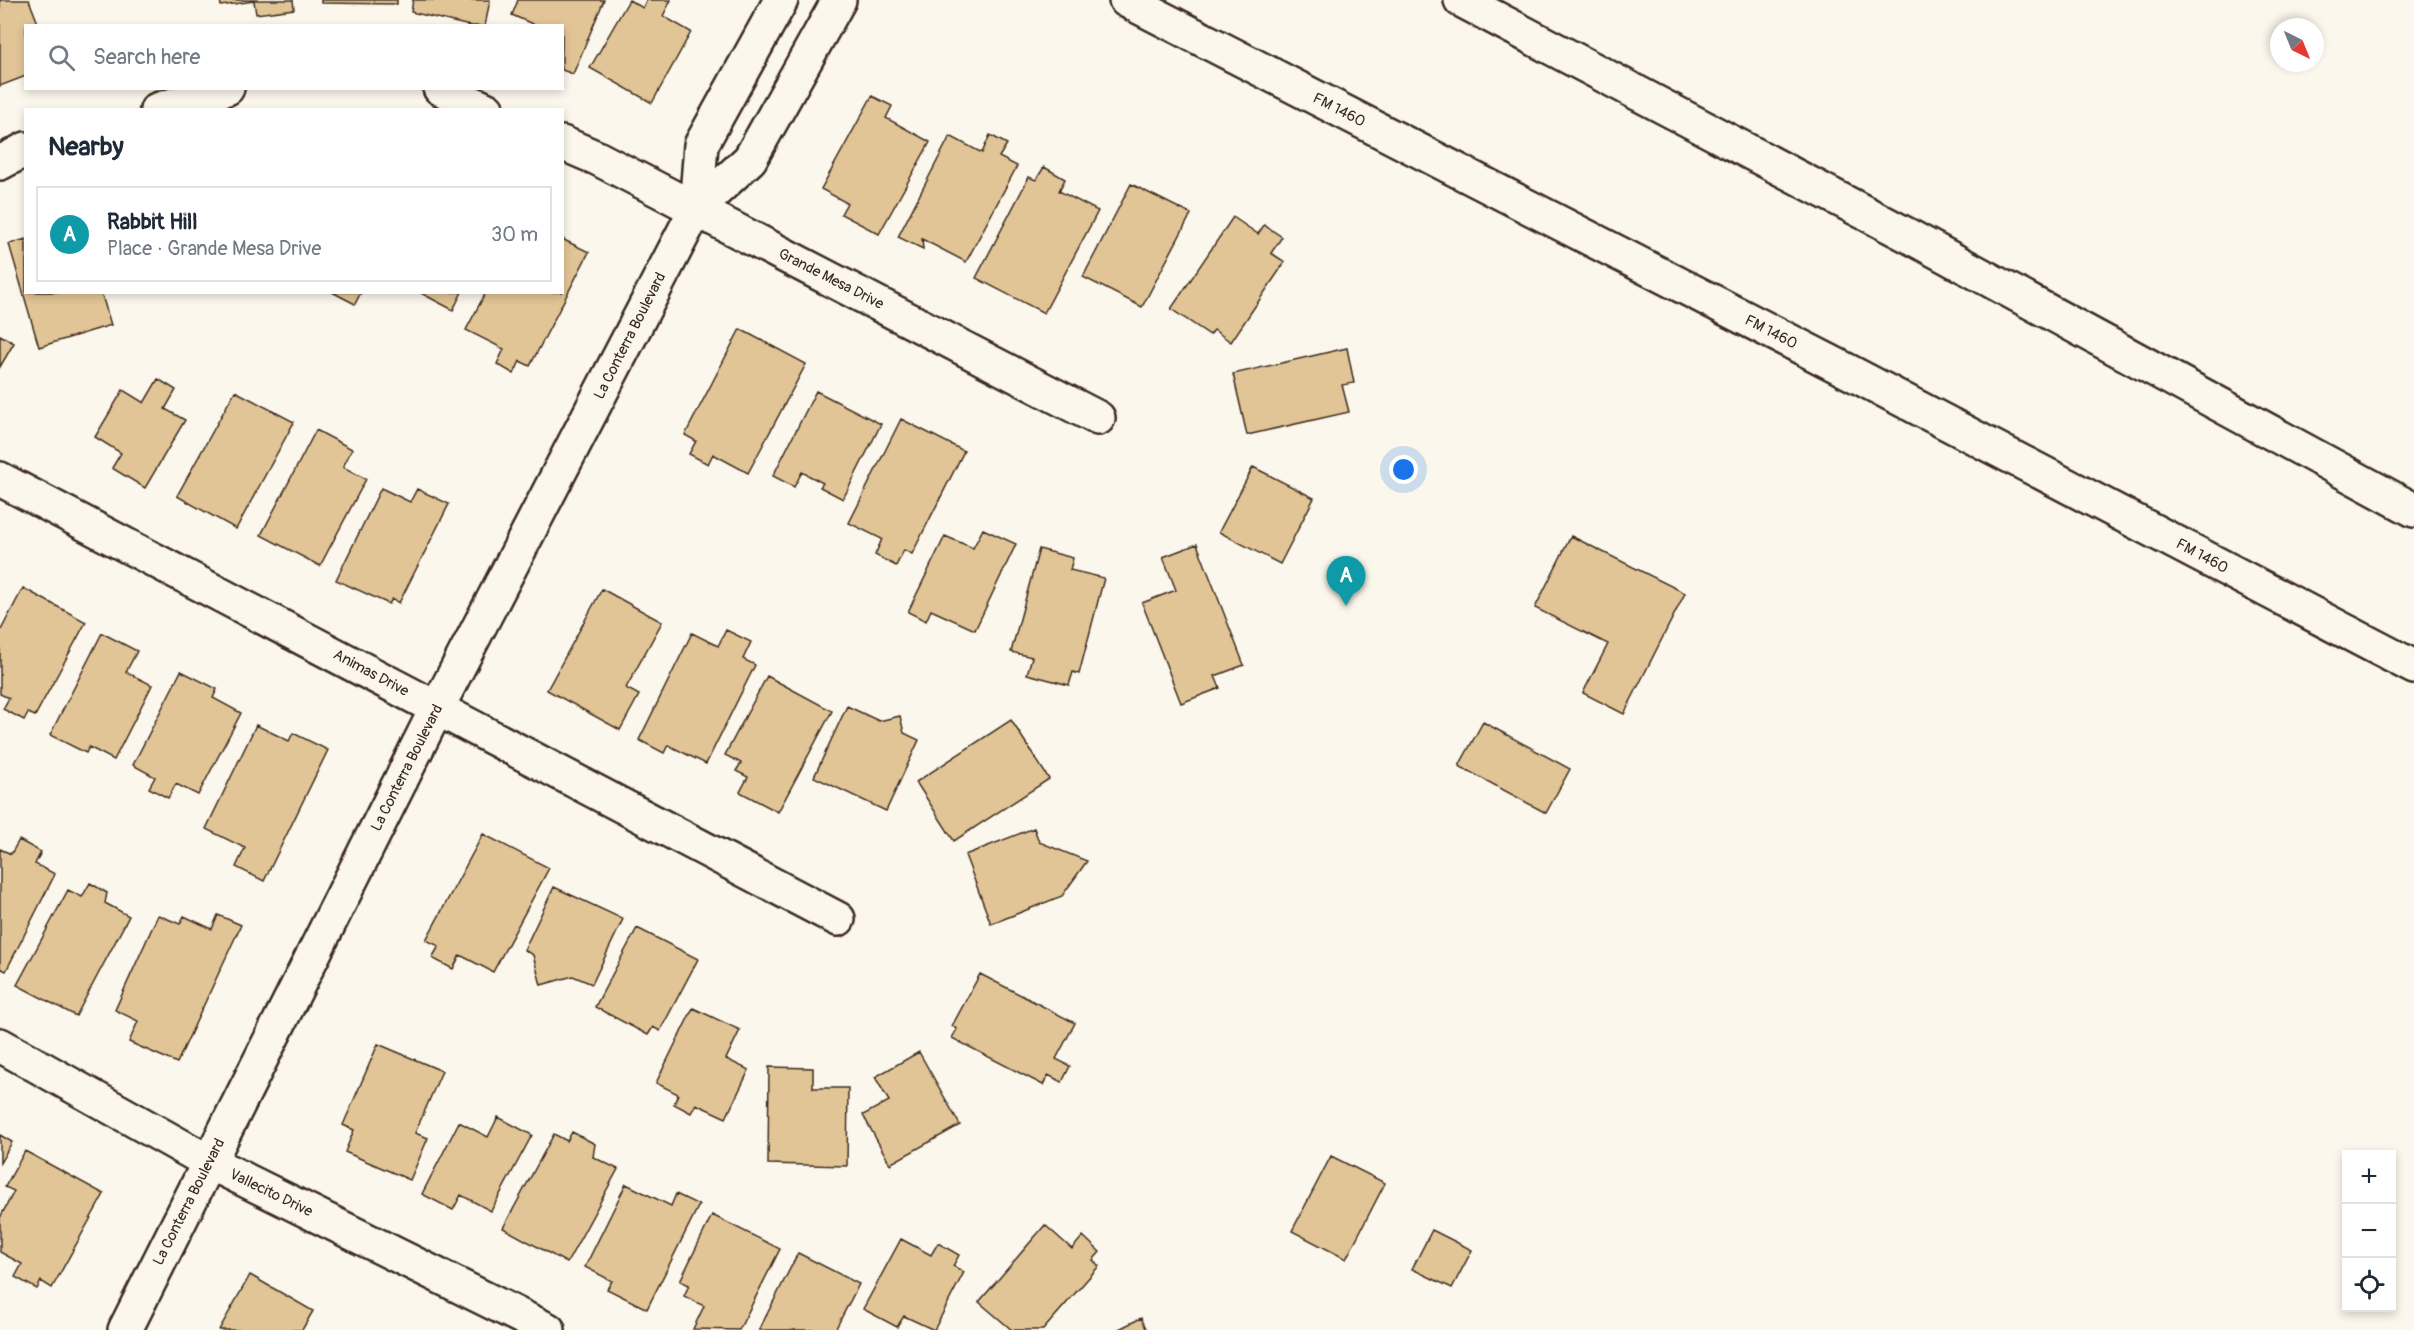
<!DOCTYPE html>
<meta charset="utf-8">
<style>
body{margin:0;font-family:Pangolin,sans-serif;background:#f6f6f7;color:#1f2937}
.controls{position:absolute;right:18px;bottom:18px;display:grid;overflow:hidden;border-radius:0px;box-shadow:0 3px 9px #0003}
.controls button{width:54px;height:54px;display:grid;place-items:center;padding:0;border:0;border-bottom:2px solid #e0e1e3;background:#fff;color:#1f2937;font:30px sans-serif}
.compass{position:absolute;left:2270px;top:18px;width:54px;height:54px;border-radius:50%;background:#fff;box-shadow:0 3px 9px #0003;rotate:137deg}
.you{position:absolute;left:1404px;top:470px;width:21px;height:21px;margin:-15px;border:4px solid #fff;border-radius:50%;background:#1a73e8;box-shadow:0 0 0 9px #1a73e833}
.badge{display:grid;place-items:center;width:39px;height:39px;border-radius:50%;background:#111827;color:#fff;font-size:20px;font-weight:700}
.pin{position:absolute;translate:-50% -50px;filter:drop-shadow(0 2px 3px #0008)}
.pin::after{content:'';position:absolute;top:32px;width:21px;height:18px;background:inherit;clip-path:polygon(0 0,100% 0,50% 100%)}
.list{margin:0;padding:0;list-style:none}
h2{display:flex;justify-content:space-between;align-items:center;height:78px;margin:0;padding:0 24px;font-size:26px}
h2 small{font-size:20px;font-weight:400;color:#747a83}
.list li{display:grid;grid-template-columns:39px 1fr auto;gap:18px;align-items:center;box-sizing:border-box;height:96px;margin:0 12px 12px;padding:0 12px;border:2px solid #e0e1e3;border-radius:0px}
.list b{display:block;font-size:22px;white-space:nowrap}
.list p{margin:0;font-size:20px;white-space:nowrap;color:#747a83}
.list em{font-size:20px;font-style:normal;color:#747a83}
.icon{flex:none;width:33px;height:33px;fill:none;stroke:currentColor;stroke-width:2;stroke-linecap:round;stroke-linejoin:round}
.map{position:relative;flex:none;width:2414px;height:1330px;overflow:hidden}
.search{position:absolute;background:#fff;box-shadow:0 3px 9px #0003;left:24px;top:24px;width:540px;height:66px;display:flex;align-items:center;gap:15px;box-sizing:border-box;padding:0 21px;border-radius:0px;color:#747a83;font-size:22px}
.panel{position:absolute;background:#fff;box-shadow:0 3px 9px #0003;left:24px;top:108px;width:540px;height:186px;border-radius:0px}
.map>svg:first-child{display:block}
</style>
<div class="map">
<svg width="2414" height="1330" viewBox="0 0 2414 1330">
<rect width="100%" height="100%" fill="#fbf7ec"/>
<filter id="ink" filterUnits="userSpaceOnUse"><feTurbulence type="fractalNoise" baseFrequency=".0167" numOctaves="2"/><feDisplacementMap in="SourceGraphic" scale="12" xChannelSelector="R" yChannelSelector="G"/><feConvolveMatrix kernelMatrix="1 2 1 2 8 2 1 2 1" color-interpolation-filters="sRGB"/></filter>
<g filter="url(#ink)">
<path fill="#e2c596" stroke="#3b2a1e" stroke-width="1.5" d="M0 0H29L39 26H26V76L0 86Z
M220 0H293L294 9 256 14 254 1 221 6Z
M321 0H397V4L321 3Z
M413 0H490L485 26H470L411 12Z
M518 0H604L573 74 562 70V26H537L512 15Z
M629 0 643 8 647 0H671L663 16 691 32 652 103 590 68Z
M872 96 892 106 886 118 930 142 879 234 841 214 847 203 821 189Z
M990 135 1007 144 999 157 1017 166 966 262 922 239 923 249 898 237 950 136 982 153Z
M1044 167 1065 179 1059 191 1098 211 1044 313 976 278 1029 177 1036 180Z
M1131 184 1191 214 1142 307 1083 277Z
M1233 217 1258 234 1264 225 1282 237 1271 253 1285 262 1231 342 1214 330 1210 335 1171 309Z
M26 239V292H101L111 325 39 347 9 244Z
M562 239 589 252 530 366 520 361 514 374 497 364 504 349 466 330 486 292H562Z
M332 292H361L355 304Z
M419 292H462L453 310Z
M740 329 806 364 748 473 713 454 708 464 689 454 696 441 685 435Z
M0 335 14 343 0 367Z
M1347 348 1354 383 1342 385 1349 412 1247 435 1233 374Z
M158 379 176 390 165 409 185 420 145 488 112 468 121 453 95 437 123 390 144 403Z
M235 391 294 422 236 529 177 496Z
M816 391 881 424 843 499 820 487 823 483 802 472 794 487 773 476Z
M901 419 964 451 912 554 904 550 896 566 875 555 882 539 849 523Z
M316 430 352 449 343 467 366 479 320 566 261 535Z
M1253 467 1314 498 1280 564 1219 532Z
M381 488 410 502 417 489 449 504 399 603 392 599 389 604 336 580Z
M983 529 1016 544 975 630 931 610 926 621 908 612 945 536 973 548Z
M1571 536 1685 593 1624 714 1583 693 1608 644 1535 608Z
M1197 544 1244 665 1215 676 1220 688 1181 703 1142 603 1176 590 1163 557Z
M1039 549 1073 558 1070 570 1104 578 1079 674 1073 672 1069 685 1027 674 1032 657 1011 652Z
M23 588 86 622 35 716 28 713 24 720 3 709 9 698 0 694V632Z
M602 589 662 622 626 688 639 695 620 730 547 690Z
M726 630 751 642 743 659 755 665 706 764 668 745 664 753 639 740 692 633 718 646Z
M102 633 137 651 126 672 152 685 114 760 89 747 86 753 50 735Z
M181 671 217 689 213 698 241 713 198 795 176 784 168 798 149 788 155 777 133 765Z
M767 676 832 711 778 812 740 792 748 777 736 771 741 763 725 755Z
M847 706 879 721 900 716 904 733 919 740 886 811 814 777Z
M1011 720 1049 779 954 841 916 782Z
M1483 722 1570 769 1546 813 1459 766Z
M256 725 289 741 293 733 328 750 264 881 236 867 245 848 206 829Z
M1034 828 1039 842 1087 861 1062 896 991 924 965 855Z
M483 834 549 868 493 972 460 955 453 969 432 958 439 946 426 940Z
M19 840 41 852 35 864 55 874 6 971 0 968V849L11 854Z
M90 883 107 893 105 903 129 916 76 1016 17 985 68 890 82 897Z
M554 887 623 919 592 984 573 976 541 985 533 955 524 950Z
M158 915 180 924 184 916 212 929 218 915 241 925 177 1063 129 1042 138 1021 115 1010Z
M637 928 698 959 660 1031 653 1027 648 1035 595 1007Z
M980 974 1075 1023 1056 1059 1070 1066 1062 1082 1048 1075 1043 1085 952 1038 957 1029 952 1026Z
M693 1008 740 1030 726 1059 749 1070 726 1118 696 1104 691 1113 674 1104 678 1094 656 1083Z
M378 1044 442 1071 415 1133 428 1138 410 1180 345 1152 354 1130 343 1125Z
M919 1052 960 1125 890 1164 863 1115 889 1101 875 1077Z
M769 1067 813 1068V1088H848L847 1166 768 1164Z
M498 1117 532 1135 491 1211 461 1195 453 1210 422 1194 459 1122 488 1137Z
M572 1132 595 1144 593 1157 618 1169 567 1263 503 1228 554 1134 567 1141Z
M0 1135 12 1142 0 1163Z
M25 1151 104 1194 52 1288 41 1281 37 1289 15 1277 22 1264 0 1252V1218L14 1191 5 1187Z
M1331 1156 1385 1183 1346 1259 1292 1231Z
M626 1184 671 1206 676 1194 699 1205 647 1309 607 1289 612 1281 585 1267Z
M712 1215 780 1249 739 1330 693 1329 704 1306 684 1296 689 1285 680 1281Z
M1045 1225 1072 1249 1083 1236 1100 1252 1093 1260 1099 1266 1043 1330H1012L979 1302Z
M1432 1230 1472 1250 1452 1288 1412 1269Z
M901 1239 931 1255 938 1243 959 1255 953 1266 964 1272 934 1330 904 1316 897 1327 863 1309Z
M798 1253 859 1284 835 1330H759Z
M250 1275 313 1311 302 1330H219Z
M1141 1318 1147 1330H1117Z"/>
<g fill="none" stroke-linecap="round" stroke-linejoin="round">
<defs>
<path id="minor" d="M440 88 487 110
M157 110 227 88
M562 143 597 158 1098 418
M0 163 26 149
M696 209 701 145 781 0
M0 479 838 919
M0 1045 209 1162 548 1330
M125 1330 437 708 696 209 750 159 839 0"/>
<path id="secondary" d="M1126 0 1838 366 2414 667
M1461 0 1909 236 2414 510"/>
</defs>
<use href="#minor" stroke="#3b2a1e" stroke-width="38"/>
<use href="#secondary" stroke="#3b2a1e" stroke-width="38"/>
<use href="#minor" stroke="#fbf7ec" stroke-width="33"/>
<use href="#secondary" stroke="#fbf7ec" stroke-width="33"/>
</g>
</g>
<g text-anchor="middle" dominant-baseline="central" stroke-width="6" stroke-linejoin="round" paint-order="stroke">
<g font-size="15" fill="#3b2a1e" stroke="#fbf7ec">
<text transform="translate(1339 110) rotate(27)">FM 1460</text>
<text transform="translate(831 279) rotate(27)">Grande Mesa Drive</text>
<text transform="translate(1771 332) rotate(27)">FM 1460</text>
<text transform="translate(630 336) rotate(-63)">La Conterra Boulevard</text>
<text transform="translate(2202 556) rotate(28)">FM 1460</text>
<text transform="translate(371 673) rotate(28)">Animas Drive</text>
<text transform="translate(407 768) rotate(-63)">La Conterra Boulevard</text>
<text transform="translate(271 1193) rotate(26)">Vallecito Drive</text>
<text transform="translate(189 1202) rotate(-63)">La Conterra Boulevard</text>
</g>
</g>
</svg>
<div class="controls">
<button>+</button>
<button>−</button>
<button><svg class="icon" aria-label="locate" viewBox="0 0 24 24"><circle cx="12" cy="12" r="6"/><path d="M12 2v4M12 18v4M2 12h4M18 12h4"/></svg></button>
</div>
<svg class="compass" viewBox="-18 -18 36 36"><path d="M0-13l5 13h-10z" fill="#e53935"/><path d="M0 13l5-13h-10z" fill="#747a83"/></svg>
<div class="you"></div>
<div class="pin badge" style="left:1346px;top:606px;background:#0f9aa8">A</div>
<div class="search"><svg class="icon" aria-label="search" viewBox="0 0 24 24"><circle cx="10" cy="10" r="6"/><path d="M15 15l6 6"/></svg>Search here</div>
<section class="panel">
<h2>Nearby<small></small></h2>
<ul class="list">
<li><span class="badge" style="background:#0f9aa8">A</span><div><b>Rabbit Hill</b><p>Place · Grande Mesa Drive</p></div><em>30 m</em></li>
</ul>
</section>
</div>
